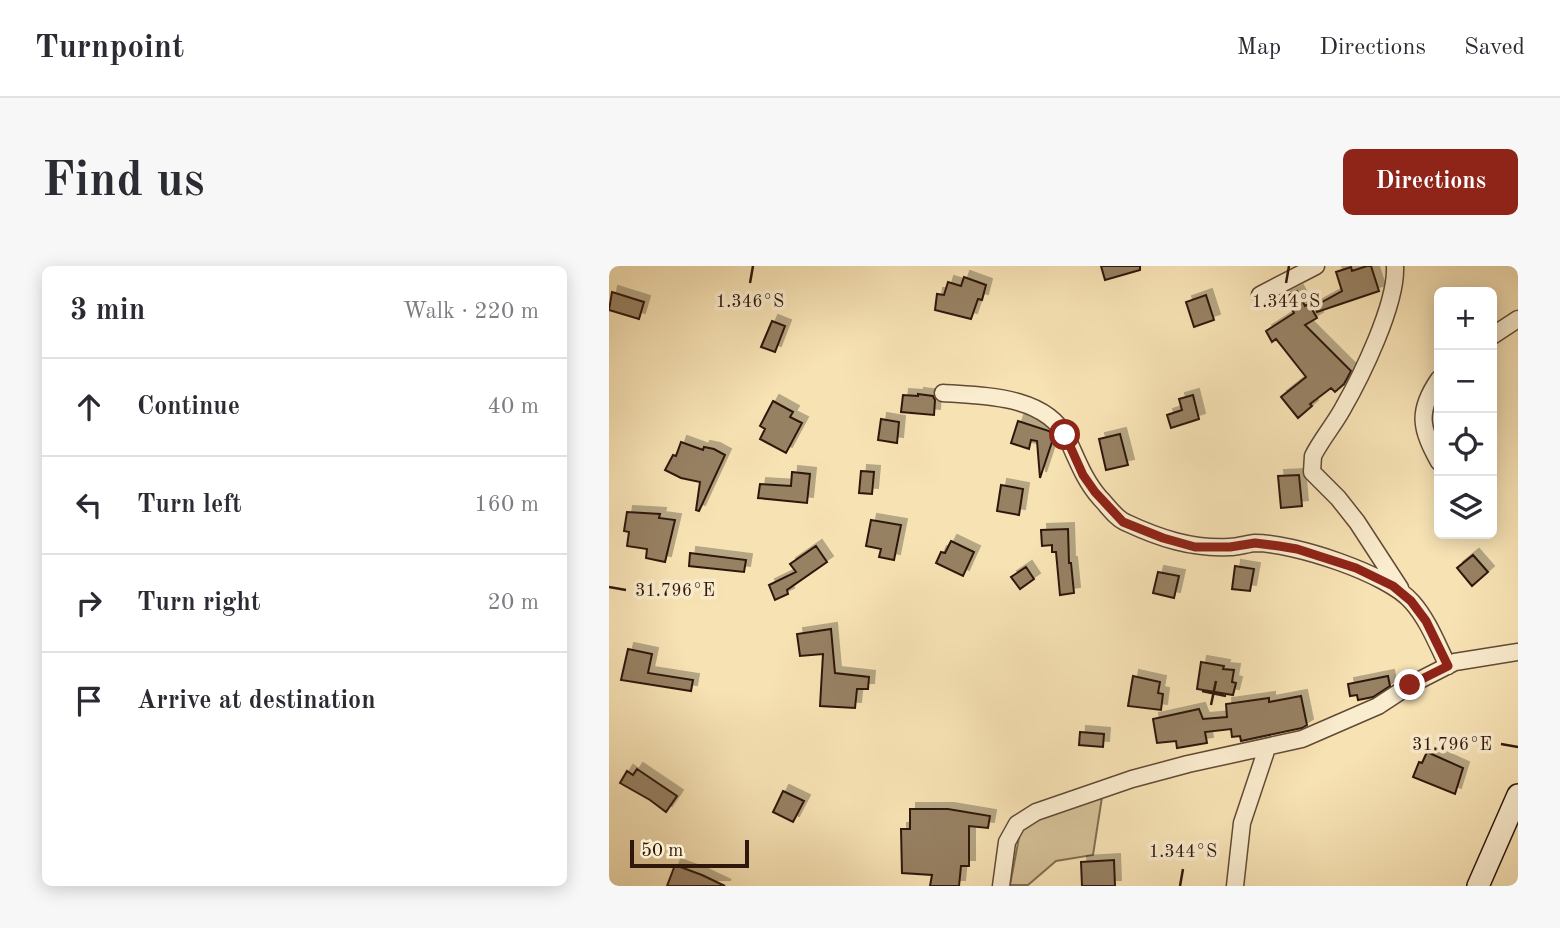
<!DOCTYPE html>
<meta charset="utf-8">
<style>
body{margin:0;font-family:"Old Standard TT",serif;background:#f7f7f7;color:#2b2b33}
.controls{position:absolute;right:21px;top:21px;display:grid;overflow:hidden;border-radius:10px;box-shadow:0 4px 18px #0003}
.controls button{width:63px;height:63px;display:grid;place-items:center;padding:0;border:0;border-bottom:2px solid #e1e1e2;background:#fff;color:#2b2b33;font:35px sans-serif}
.scale{position:absolute;left:21px;bottom:18px;width:119px;box-sizing:border-box;padding-left:7px;border:4px solid #2f180b;border-top:0;font-size:19px;line-height:24px;white-space:nowrap;color:#2f180b;-webkit-text-stroke:5px #faecce;paint-order:stroke}
.stop{position:absolute;width:21px;height:21px;margin:-16px;border:5px solid #8f2418;border-radius:50%;background:#fff}
.stop.end{background:#8f2418;border-color:#fff;box-shadow:0 2px 7px #0008}
.list{margin:0;padding:0;list-style:none}
h2{display:flex;justify-content:space-between;align-items:center;height:91px;margin:0;padding:0 28px;font-size:30px}
h2 small{font-size:23px;font-weight:400;color:#7c7c81}
.list li{display:grid;grid-template-columns:46px 1fr auto;gap:21px;align-items:center;box-sizing:border-box;height:98px;padding:0 28px;border-top:2px solid #e1e1e2}
.list b{display:block;font-size:26px;white-space:nowrap}
.list em{font-size:23px;font-style:normal;color:#7c7c81}
.icon{flex:none;width:38px;height:38px;fill:none;stroke:currentColor;stroke-width:2;stroke-linecap:round;stroke-linejoin:round}
.map{position:relative;flex:none;width:909px;height:620px;overflow:hidden;border-radius:10px}
header{display:flex;align-items:center;gap:42px;box-sizing:border-box;height:98px;padding:0 35px;background:#fff;border-bottom:2px solid #e1e1e2}
header strong{font-size:33px}
nav{display:flex;gap:38px;margin-inline-start:auto;font-size:24px}
.intro{display:flex;align-items:center;justify-content:space-between;box-sizing:border-box;height:168px;padding:0 42px}
h1{margin:0;font-size:49px}
.button{padding:18px 32px;border-radius:10px;background:#8f2418;color:#fff;font-size:24px;font-weight:700}
main{display:flex;gap:42px;padding:0 42px}
aside{flex:1;background:#fff;border-radius:10px;box-shadow:0 4px 18px #0003}
.map>svg:first-child{display:block}
</style>
<header>
<strong>Turnpoint</strong>
<nav><a>Map</a><a>Directions</a><a>Saved</a></nav>
</header>
<div class="intro"><h1>Find us</h1><a class="button">Directions</a></div>
<main>
<aside>
<h2>3 min<small>Walk · 220 m</small></h2>
<ul class="list">
<li><svg class="icon" aria-label="ahead" viewBox="0 0 24 24"><path d="M12 20V5M6 11l6-6 6 6"/></svg><div><b>Continue</b></div><em>40 m</em></li>
<li><svg class="icon" aria-label="left" viewBox="0 0 24 24"><path d="M17 20v-9H6M10 6l-5 5 5 5"/></svg><div><b>Turn left</b></div><em>160 m</em></li>
<li><svg class="icon" aria-label="right" viewBox="0 0 24 24"><path d="M7 20v-9h11M14 6l5 5-5 5"/></svg><div><b>Turn right</b></div><em>20 m</em></li>
<li><svg class="icon" aria-label="arrive" viewBox="0 0 24 24"><path d="M6 21V4h12l-3 4 3 4H6"/></svg><div><b>Arrive at destination</b></div></li>
</ul>
</aside>
<div class="map">
<svg width="909" height="620" viewBox="0 0 909 620">
<defs>
<filter id="shadow"><feDropShadow dx="6" dy="-6" stdDeviation="0" flood-color="#0004"/></filter>
</defs>
<rect width="100%" height="100%" fill="#f7e2b4"/>
<filter id="stains"><feTurbulence type="fractalNoise" baseFrequency=".00286" numOctaves="4"/><feColorMatrix values="0 0 0 0 .2 0 0 0 0 .09 0 0 0 0 .02 0 0 0 .5 -.17"/></filter>
<radialGradient id="worn" r=".72"><stop offset=".6" stop-color="#630" stop-opacity="0"/><stop offset="1" stop-color="#630" stop-opacity=".3"/></radialGradient>
<path fill="#d5c097" stroke="#826c51" stroke-width="2" d="M493 531 484 589 447 595 419 619H401L412 561 448 542Z"/>
<path fill="#978163" stroke="#2f180b" stroke-width="2" filter="url(#shadow)" d="M492 0H531V4L496 14Z
M758 0H762L770 25 708 46 706 40 733 25 727 6 742 1 743 5Z
M355 11 377 19 373 34 369 33 362 53 326 44 328 28 335 29 339 16 352 20Z
M688 25 696 40 700 38 708 52 696 59 742 105 735 118 726 126 722 122 701 138 703 140 689 152 672 131 697 111 667 73 663 76 657 65 685 47 676 31Z
M3 26 35 36 30 53 0 44Z
M597 29 605 54 585 61 577 36Z
M163 55 176 60 166 86 152 81Z
M309 128 324 130 326 134 325 149 292 146 294 129 309 130Z
M584 129 590 153 562 162 558 149 573 144 570 133Z
M164 135 184 146 181 151 193 157 177 187 151 173 156 163 151 160Z
M272 153 290 156 288 177 269 174Z
M409 155 440 165 448 176H443L431 212 428 175 422 174 420 183 402 177Z
M511 168 519 199 497 204 490 173Z
M72 176 94 184 95 181 105 183 116 189 90 245 87 244 91 216 72 212 56 204 64 189 67 190Z
M252 205 265 206 263 228 250 227Z
M183 206 201 208 198 237 149 232 151 218 182 220Z
M690 209 693 240 672 242 669 210Z
M392 219 414 223 410 249 388 245Z
M18 246 51 248 50 252 66 254 56 296 37 292 38 283 18 280 20 266 15 265Z
M262 254 292 259 285 294 270 291 272 283 257 280Z
M459 263 460 297H462L465 327 451 329 447 286H443V279L433 280 432 264Z
M342 275 365 286 354 310 327 297 332 286 336 287Z
M207 280 218 296 178 324 179 328 166 334 160 319 187 306 181 298Z
M81 287 137 294 135 306 80 300Z
M864 289 879 306 863 320 848 302Z
M626 300 645 303 641 325 623 323Z
M417 301 425 313 411 323 402 311Z
M549 306 570 310 565 332 544 327Z
M222 363 226 407 260 411 259 423H248L246 442 211 440 214 388 191 390 188 368Z
M19 383 43 388 39 407 84 414 82 425 12 414Z
M592 396 615 400 614 403 625 404 623 416 627 417 624 429 588 423Z
M524 410 551 416 549 427 554 428 552 444 519 440Z
M779 410 781 420 764 431 749 434 748 429 741 430 739 418Z
M692 430 698 459 693 462 632 475 631 470 623 471 622 463 596 466 598 477 568 482 567 475 548 477 544 453 590 443 594 453 618 451 617 438 660 432V436Z
M471 466 495 468 494 481 470 479Z
M818 486 854 502 846 528 804 511 810 496 813 497Z
M28 503 68 530 57 546 41 534 11 517 18 505 24 509Z
M174 525 195 535 184 556 164 546Z
M301 543H339L381 550 379 562 360 560V600H352L350 620H321L323 609 293 607 292 563H301Z
M505 594 506 620H473L472 596Z
M66 599 93 609 116 620H58Z"/>
<g fill="none" stroke-linecap="round" stroke-linejoin="round">
<defs>
<path id="street" d="M786 0C788 38 752 111 733 144 724 160 712 174 704 190L703 206 729 232 748 256 791 322
M651 29 707 0
M883 70 909 53
M830 113C807 146 812 163 830 196
M334 127C375 130 436 129 458 172 468 193 475 214 491 232 499 240 507 253 518 257 550 272 583 283 620 281 629 281 637 278 646 277 684 277 778 307 803 336 819 354 828 378 839 400
M392 620 398 576 408 558 427 546 523 513 579 498 693 473 769 440 801 419 846 396 909 386
M626 620 633 557 658 482"/>
<path id="secondary" d="M869 620 909 529"/>
</defs>
<use href="#street" stroke="#614a35" stroke-width="19"/>
<use href="#secondary" stroke="#2f180b" stroke-width="24"/>
<use href="#street" stroke="#faecce" stroke-width="16"/>
<use href="#secondary" stroke="#faecce" stroke-width="21"/>
</g>
<g fill="none" stroke-linecap="round" stroke-linejoin="round">
<path stroke="#8f2418" stroke-width="9" d="M456 169 474 209 486 226 514 256 554 272 586 281H621L646 277 670 280 688 283 747 302 784 320 802 335 817 355 839 400 801 419"/>
</g>
<path fill="none" stroke="#2f180b" stroke-width="2.5" d="M141 17 144 0M677 17 680 0M0 321 17 324M593 425 617 430M602 439 607 415M892 478 909 481M571 620 574 603"/>
<g font-size="18" text-anchor="middle" fill="#2f180b" stroke="#faecce" stroke-width="7" stroke-linejoin="round" paint-order="stroke">
<text x="141" y="41">1.346°S</text>
<text x="677" y="41">1.344°S</text>
<text x="66" y="330">31.796°E</text>
<text x="843" y="484">31.796°E</text>
<text x="574" y="591">1.344°S</text>
</g>
<rect width="100%" height="100%" filter="url(#stains)"/>
<rect width="100%" height="100%" fill="url(#worn)"/>
</svg>
<div class="controls">
<button>+</button>
<button>−</button>
<button><svg class="icon" aria-label="locate" viewBox="0 0 24 24"><circle cx="12" cy="12" r="6"/><path d="M12 2v4M12 18v4M2 12h4M18 12h4"/></svg></button>
<button><svg class="icon" aria-label="layers" viewBox="0 0 24 24"><path d="M12 4l9 5-9 5-9-5zM3 14l9 5 9-5"/></svg></button>
</div>
<div class="scale">50 m</div>
<div class="stop" style="left:456px;top:169px"></div>
<div class="stop end" style="left:801px;top:419px"></div>
</div>
</main>
